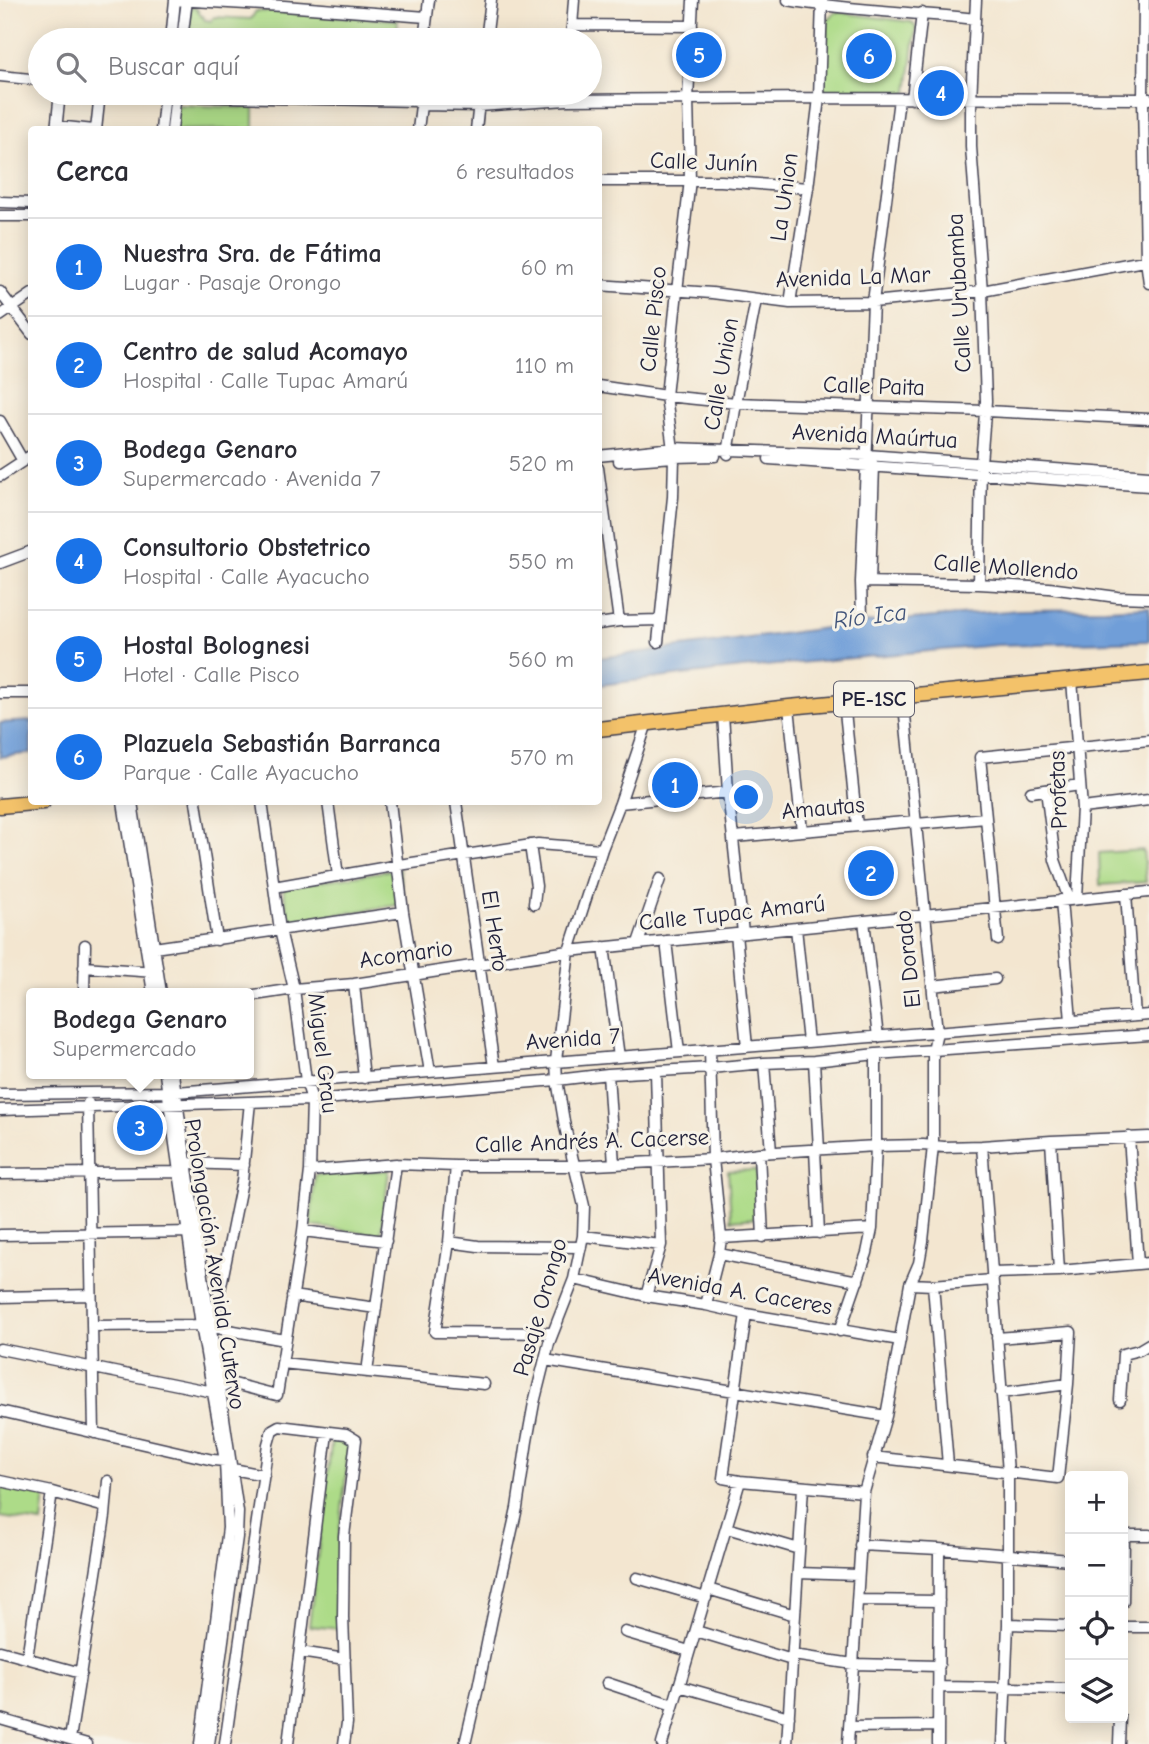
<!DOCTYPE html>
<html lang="es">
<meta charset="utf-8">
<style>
body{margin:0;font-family:"Comic Neue",sans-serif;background:#f2f2f3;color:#2b2b33}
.controls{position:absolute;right:21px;bottom:21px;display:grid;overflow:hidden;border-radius:7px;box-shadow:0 4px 18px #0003}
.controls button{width:63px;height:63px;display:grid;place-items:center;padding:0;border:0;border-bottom:2px solid #e1e1e2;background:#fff;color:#2b2b33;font:35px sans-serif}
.you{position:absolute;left:747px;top:798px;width:24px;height:24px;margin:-18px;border:5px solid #fff;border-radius:50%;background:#1a73e8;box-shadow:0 0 0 10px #1a73e833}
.badge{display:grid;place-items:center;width:46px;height:46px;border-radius:50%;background:#1a73e8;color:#fff;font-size:23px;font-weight:700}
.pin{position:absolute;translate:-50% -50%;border:4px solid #fff;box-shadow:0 2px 7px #0006}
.popup{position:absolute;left:26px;top:988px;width:228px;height:91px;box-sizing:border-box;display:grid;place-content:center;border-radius:7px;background:#fff;filter:drop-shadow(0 2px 5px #0005);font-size:23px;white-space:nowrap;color:#7c7c81}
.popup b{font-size:26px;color:#2b2b33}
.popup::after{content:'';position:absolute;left:50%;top:100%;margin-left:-14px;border:14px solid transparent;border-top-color:#fff}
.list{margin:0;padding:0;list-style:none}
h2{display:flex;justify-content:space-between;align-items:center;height:91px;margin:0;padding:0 28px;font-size:30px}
h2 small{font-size:23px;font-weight:400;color:#7c7c81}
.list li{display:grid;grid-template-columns:46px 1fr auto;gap:21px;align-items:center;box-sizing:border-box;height:98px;padding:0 28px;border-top:2px solid #e1e1e2}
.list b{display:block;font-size:26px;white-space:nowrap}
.list p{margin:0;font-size:23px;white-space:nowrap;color:#7c7c81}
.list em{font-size:23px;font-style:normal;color:#7c7c81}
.icon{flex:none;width:38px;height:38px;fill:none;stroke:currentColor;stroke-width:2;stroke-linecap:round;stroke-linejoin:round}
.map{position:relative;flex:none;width:1149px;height:1744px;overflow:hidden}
.search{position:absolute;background:#fff;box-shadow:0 4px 18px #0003;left:28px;top:28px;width:574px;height:77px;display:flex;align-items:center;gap:18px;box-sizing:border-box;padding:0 24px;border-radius:38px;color:#7c7c81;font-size:26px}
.panel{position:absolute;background:#fff;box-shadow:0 4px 18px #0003;left:28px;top:126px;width:574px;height:679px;border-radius:7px}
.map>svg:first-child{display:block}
</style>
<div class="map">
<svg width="1149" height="1744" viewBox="0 0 1149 1744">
<rect width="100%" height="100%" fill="#f7f3e8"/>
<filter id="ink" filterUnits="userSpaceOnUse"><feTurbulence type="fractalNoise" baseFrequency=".0143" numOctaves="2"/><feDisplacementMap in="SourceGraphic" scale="14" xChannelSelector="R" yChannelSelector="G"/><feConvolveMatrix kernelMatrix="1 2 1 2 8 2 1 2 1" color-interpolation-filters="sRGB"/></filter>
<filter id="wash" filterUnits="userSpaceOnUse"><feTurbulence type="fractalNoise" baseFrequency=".00686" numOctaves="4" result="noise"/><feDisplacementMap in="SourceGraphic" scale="28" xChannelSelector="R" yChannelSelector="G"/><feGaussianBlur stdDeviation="1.57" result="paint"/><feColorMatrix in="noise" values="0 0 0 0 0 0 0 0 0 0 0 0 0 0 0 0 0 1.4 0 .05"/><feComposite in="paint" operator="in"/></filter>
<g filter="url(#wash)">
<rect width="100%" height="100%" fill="#f3e6d0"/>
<path fill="#addb88" stroke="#687e62" stroke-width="2" d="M191 7 196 8 205 20 211 21 214 17 251 19 256 11 398 20 396 40H186Z
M836 12 911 22 916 27 908 92 902 95 828 92 824 90 822 84 828 19Z
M180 105 254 108V129L173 130 175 109Z
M1143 850 1146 882 1100 885 1099 853Z
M399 869 404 904 289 922 283 887Z
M389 1170 381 1235 310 1226 315 1175Z
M756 1170 759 1218 731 1220 728 1171Z
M332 1438 350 1441 339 1535 340 1629 309 1626Z
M2 1487 45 1496 42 1523 0 1517Z"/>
<path fill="#6f9ed8" stroke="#48608a" stroke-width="2" d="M1149 607V641L997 645 742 668 599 685V658L863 623 1019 610 1105 609Z
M31 721V753L0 757V723Z"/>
</g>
<g filter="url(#ink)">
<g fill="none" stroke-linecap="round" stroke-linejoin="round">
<defs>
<path id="minor" d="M175 0 284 6 426 17
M788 0C850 11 913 12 975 19
M976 0 971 100V147L982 291 986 401 981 463 979 584
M1144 0 1143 100 1146 260 1149 283
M572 25 692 26
M171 40 175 0
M182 40 187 0
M424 40 429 0
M486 40 491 0
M571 40 574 0
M0 76 40 80
M154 93 175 96 416 101 421 105 479 106 567 100 688 99 819 98 1149 99
M912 99 922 13
M56 126 94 130
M56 130 60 93
M96 130 100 93
M161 130 165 93
M172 130 176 93
M418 130 421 105
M476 130 480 93
M598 181H721L808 188
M0 202 32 203
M0 216H32
M598 285 712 293 790 303 873 302 982 291 1149 260
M0 292 32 334
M790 303 808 188 819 98 822 0
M0 316 32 294
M598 386 666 396 736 403 986 411 1149 419
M0 421 23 461
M728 454 736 403 756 300
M598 456 673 448 867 455 1149 476
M769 459 1149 486
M619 461 674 457 715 456
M598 468 619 621
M0 476 32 455
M0 563 32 551
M861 582 979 584 1049 588 1117 597 1149 598
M870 582 874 466 870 460
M862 617 861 582 873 302 899 99
M598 624 619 621 660 620
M658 642 673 497 674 457 666 396 677 291 690 180 688 99 693 0
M1072 680 1082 808 1077 898
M0 693H32
M844 702 857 826
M789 707 802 831
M723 714 728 792 743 933
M1046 790 1055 860 1069 899
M1031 792 1080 785
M123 802 153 993
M132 802 161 993
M196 802 217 940
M328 802 338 876
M390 802 403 912 430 1072
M456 802 494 1067
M620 803 728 792
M1082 808 1149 800
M916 824 986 818
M734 837 916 821
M530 845 536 886 534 904
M274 887 399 865 538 844 602 849
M1126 894 1135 1016
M1061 900 1071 1021
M864 921 878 1037
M796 928 808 1042
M736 934 747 1047
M998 940 980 757 1149 740
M666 941 679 1052
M638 943 660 879
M604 947 619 1057
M154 948 403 912
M84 967 155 972
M354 984 364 1078
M932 986 995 979
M84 993 85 945
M248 996 294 989 354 984 569 951 1149 892
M814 1061 819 1150
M764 1063 771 1152
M165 1074 201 1325 225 1461 228 1528 200 1744
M173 1074 238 1512 237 1537 209 1744
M608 1074 614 1164
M0 1094 176 1092 1149 1015
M88 1103 94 1433
M0 1110 312 1100 557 1080 608 1074 710 1068 764 1063 814 1061 876 1054 1149 1035
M1129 1137 1138 1264
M1051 1141 1059 1271
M982 1146 1008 1472V1624L1003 1744
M815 1150 819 1233
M759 1153 763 1237
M187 1163 244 1165
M456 1166 449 1242 435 1332 553 1333
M310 1171 396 1164 456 1166H575L713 1159 759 1153 876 1146 923 1145 944 1147 982 1146 1051 1141 1149 1137
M0 1174 186 1172
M303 1231 386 1241
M0 1235 195 1232
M583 1236 661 1245
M721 1238 872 1229
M449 1242 478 1246 581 1247
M719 1254 858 1281
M992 1273 1059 1271 1149 1263
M574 1279 646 1296 706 1305 746 1314 900 1340
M910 1284 933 1285 992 1280
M933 1285 948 1465
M292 1296 376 1308
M646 1296 661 1245 656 1072
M0 1297 91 1295
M706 1305 719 1254 721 1238 713 1159 710 1050
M746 1314 723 1478 740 1481 864 1492
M214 1320 242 1181 250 1102
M92 1326 201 1325 285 1340
M840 1331 867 1253 872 1229 876 1146V1054
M0 1349 213 1392 230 1383 277 1395 303 1231 310 1171 312 1100 306 1081 294 989 280 930 262 802
M545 1360 886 1416
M282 1363 484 1384
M367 1372 396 1164
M1001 1393 1068 1384
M1120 1400 1123 1354 1139 1350 1149 1344
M0 1411 213 1460 225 1461 230 1460
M873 1457 1058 1478 1068 1384 1071 1332 997 1338
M233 1469 264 1475
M0 1481 52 1492 105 1507
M727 1528 799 1549
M860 1545 939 1549 1070 1560
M798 1573 858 1575
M637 1578 706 1598
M708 1589 795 1615
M857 1600 939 1601
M1123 1602 1124 1539 1128 1535H1149
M1008 1624 1070 1626
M1123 1627H1149
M696 1631 792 1660
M625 1632 689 1651
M0 1651 81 1673
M300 1652 345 1659
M793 1655 853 1664 939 1666
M27 1658 52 1492
M607 1683 673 1705
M679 1686 789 1717
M939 1687 1070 1689
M0 1719 87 1744
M849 1727 938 1726
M70 1739 105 1516 108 1481
M225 1744 268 1444 272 1430 279 1426 346 1434 356 1440 344 1536 343 1617 347 1723 344 1744
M288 1744 327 1433
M465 1744 478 1688 492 1619 517 1508 527 1441 534 1403 549 1343 574 1279 583 1236 584 1206 565 1127 557 1080 556 1061 569 951 602 849 620 803 647 723
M662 1744 740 1481
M787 1744 803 1487
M848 1744 864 1492 886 1416 910 1284 919 1263 923 1241 933 1146V1050L937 1032 903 696
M938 1744 939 1549
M1119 1744 1120 1718"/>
<path id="major" d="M598 729 789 707 1149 673
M0 806 43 802"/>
</defs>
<use href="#minor" stroke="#413f51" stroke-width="13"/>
<use href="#major" stroke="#413f51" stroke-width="17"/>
<use href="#minor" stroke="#fff" stroke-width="10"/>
<use href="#major" stroke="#f3c26a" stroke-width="14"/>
</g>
</g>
<g text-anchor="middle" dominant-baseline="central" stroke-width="6" stroke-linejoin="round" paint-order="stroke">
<rect fill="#f7f3e8" stroke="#62616f" stroke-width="2" x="834" y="681.5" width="80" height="35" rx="5"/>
<g font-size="21" font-weight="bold" fill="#22223b">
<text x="874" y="699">PE-1SC</text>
</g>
<g font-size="23" fill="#22223b" stroke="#f7f3e8">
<text transform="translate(704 162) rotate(2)">Calle Junín</text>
<text transform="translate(784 197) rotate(-82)">La Union</text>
<text transform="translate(853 277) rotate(-2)">Avenida La Mar</text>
<text transform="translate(959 293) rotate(-93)">Calle Urubamba</text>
<text transform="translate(653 319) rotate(-84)">Calle Pisco</text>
<text transform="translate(721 374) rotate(-80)">Calle Union</text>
<text transform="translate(874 386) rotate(2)">Calle Paita</text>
<text transform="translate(875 436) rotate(3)">Avenida Maúrtua</text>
<text transform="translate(1006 567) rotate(4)">Calle Mollendo</text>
<text transform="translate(1058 790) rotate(-92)">Profetas</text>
<text transform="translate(823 808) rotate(-5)">Amautas</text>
<text transform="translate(732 913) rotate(-6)">Calle Tupac Amarú</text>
<text transform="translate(495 931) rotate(82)">El Herto</text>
<text transform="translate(406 954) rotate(-8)">Acomario</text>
<text transform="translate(908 959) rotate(-96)">El Dorado</text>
<text transform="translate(573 1039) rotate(-4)">Avenida 7</text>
<text transform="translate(323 1053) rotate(83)">Miguel Grau</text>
<text transform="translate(592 1141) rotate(-2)">Calle Andrés A. Cacerse</text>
<text transform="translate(215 1264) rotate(81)">Prolongación Avenida Cutervo</text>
<text transform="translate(740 1291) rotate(10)">Avenida A. Caceres</text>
<text transform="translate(540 1307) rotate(-74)">Pasaje Orongo</text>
</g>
<g font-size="24" font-style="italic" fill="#41547a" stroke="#f7f3e8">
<text transform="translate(870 616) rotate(-7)">Río Ica</text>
</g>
</g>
</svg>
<div class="controls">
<button>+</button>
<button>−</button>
<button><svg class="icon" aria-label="locate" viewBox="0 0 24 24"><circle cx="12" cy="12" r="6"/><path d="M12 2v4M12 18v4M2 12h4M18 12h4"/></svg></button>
<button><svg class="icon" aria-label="layers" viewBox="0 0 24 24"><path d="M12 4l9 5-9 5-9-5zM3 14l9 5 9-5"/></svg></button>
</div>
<div class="you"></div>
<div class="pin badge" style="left:675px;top:785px">1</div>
<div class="pin badge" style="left:871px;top:873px">2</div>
<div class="pin badge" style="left:140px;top:1128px">3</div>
<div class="popup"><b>Bodega Genaro</b>Supermercado</div>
<div class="pin badge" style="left:941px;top:93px">4</div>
<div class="pin badge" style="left:699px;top:55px">5</div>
<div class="pin badge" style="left:869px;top:56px">6</div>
<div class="search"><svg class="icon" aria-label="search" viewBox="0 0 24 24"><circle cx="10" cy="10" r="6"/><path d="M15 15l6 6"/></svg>Buscar aquí</div>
<section class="panel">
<h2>Cerca<small>6 resultados</small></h2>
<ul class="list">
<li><span class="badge">1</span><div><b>Nuestra Sra. de Fátima</b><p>Lugar · Pasaje Orongo</p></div><em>60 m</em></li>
<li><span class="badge">2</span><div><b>Centro de salud Acomayo</b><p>Hospital · Calle Tupac Amarú</p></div><em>110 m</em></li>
<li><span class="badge">3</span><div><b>Bodega Genaro</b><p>Supermercado · Avenida 7</p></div><em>520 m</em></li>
<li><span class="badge">4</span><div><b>Consultorio Obstetrico</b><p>Hospital · Calle Ayacucho</p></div><em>550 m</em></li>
<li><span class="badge">5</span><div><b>Hostal Bolognesi</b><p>Hotel · Calle Pisco</p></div><em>560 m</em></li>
<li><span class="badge">6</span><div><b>Plazuela Sebastián Barranca</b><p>Parque · Calle Ayacucho</p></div><em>570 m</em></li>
</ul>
</section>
</div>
